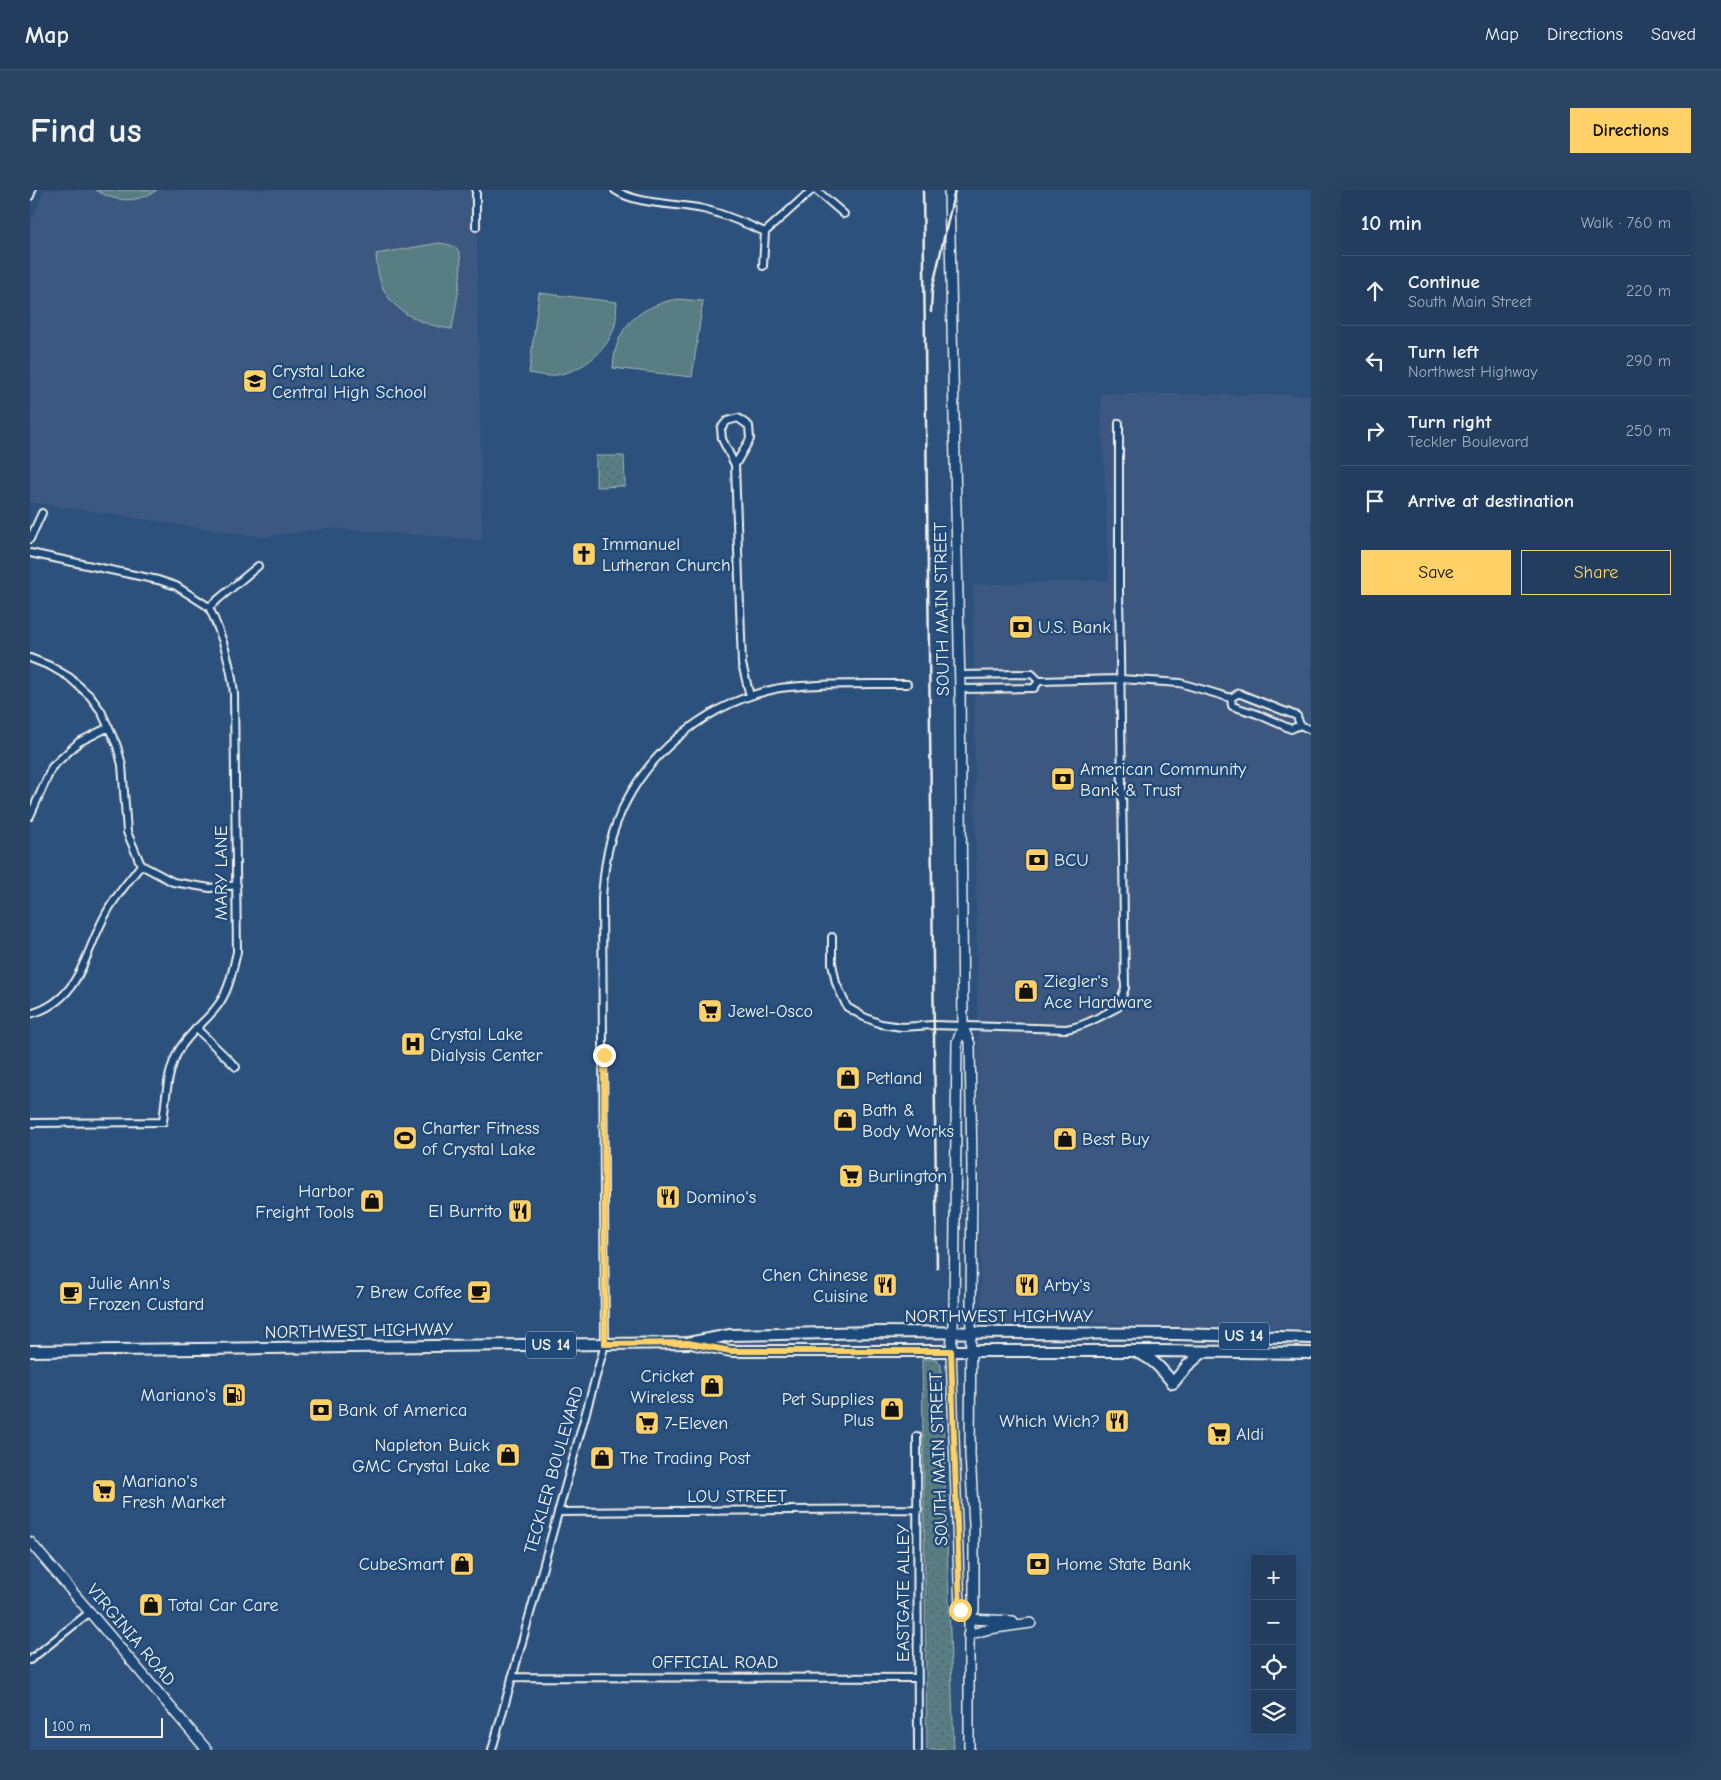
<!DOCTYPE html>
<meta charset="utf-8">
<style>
body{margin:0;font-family:"Comic Neue",sans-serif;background:#2a4464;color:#f1f3f6}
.controls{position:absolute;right:15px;bottom:15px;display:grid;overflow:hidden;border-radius:0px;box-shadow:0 5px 20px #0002}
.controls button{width:45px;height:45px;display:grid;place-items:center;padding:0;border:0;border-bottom:1px solid #3f5673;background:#223d5e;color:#f1f3f6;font:25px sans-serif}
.scale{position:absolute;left:15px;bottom:12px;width:118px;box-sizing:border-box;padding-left:5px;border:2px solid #f4f1e8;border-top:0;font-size:14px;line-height:18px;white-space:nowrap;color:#f4f1e8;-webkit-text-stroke:4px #1f4a7a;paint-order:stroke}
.stop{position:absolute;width:15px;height:15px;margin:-11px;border:4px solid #ffd166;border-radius:50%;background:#fff}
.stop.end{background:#ffd166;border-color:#fff;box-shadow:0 1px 5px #0008}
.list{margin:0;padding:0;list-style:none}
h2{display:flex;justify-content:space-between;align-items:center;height:65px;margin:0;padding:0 20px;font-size:21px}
h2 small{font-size:16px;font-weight:400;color:#a2aebc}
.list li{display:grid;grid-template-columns:32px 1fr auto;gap:15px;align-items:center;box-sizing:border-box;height:70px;padding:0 20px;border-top:1px solid #3f5673}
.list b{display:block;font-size:19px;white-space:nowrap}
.list p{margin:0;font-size:16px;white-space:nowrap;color:#a2aebc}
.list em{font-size:16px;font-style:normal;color:#a2aebc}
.actions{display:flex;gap:10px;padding:15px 20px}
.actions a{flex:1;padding:11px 0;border:1px solid #ffd166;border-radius:0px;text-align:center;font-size:18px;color:#ffd166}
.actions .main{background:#ffd166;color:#111}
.icon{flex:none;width:28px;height:28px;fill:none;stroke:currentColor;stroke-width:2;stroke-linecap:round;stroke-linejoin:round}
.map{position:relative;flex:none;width:1281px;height:1560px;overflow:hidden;border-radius:0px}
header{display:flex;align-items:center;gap:30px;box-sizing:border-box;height:70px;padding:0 25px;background:#223d5e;border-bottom:1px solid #3f5673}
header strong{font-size:24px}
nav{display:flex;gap:28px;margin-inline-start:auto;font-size:18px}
.intro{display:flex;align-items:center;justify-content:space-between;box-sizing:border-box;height:120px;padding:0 30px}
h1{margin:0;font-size:35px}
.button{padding:12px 22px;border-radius:0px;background:#ffd166;color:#111;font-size:18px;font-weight:700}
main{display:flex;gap:30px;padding:0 30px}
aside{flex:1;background:#223d5e;border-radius:0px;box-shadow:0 5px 20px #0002}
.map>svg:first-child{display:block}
</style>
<header>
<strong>Map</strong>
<nav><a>Map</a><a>Directions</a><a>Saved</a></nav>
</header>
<div class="intro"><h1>Find us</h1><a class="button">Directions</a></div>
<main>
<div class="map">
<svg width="1281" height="1560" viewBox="0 0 1281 1560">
<defs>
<pattern id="grass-dots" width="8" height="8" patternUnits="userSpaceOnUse" patternTransform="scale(1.25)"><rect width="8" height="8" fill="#587d82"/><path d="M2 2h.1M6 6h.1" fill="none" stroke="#516567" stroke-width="1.8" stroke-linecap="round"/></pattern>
</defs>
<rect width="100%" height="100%" fill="#2d517d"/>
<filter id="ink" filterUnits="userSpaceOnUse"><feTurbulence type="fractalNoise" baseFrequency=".02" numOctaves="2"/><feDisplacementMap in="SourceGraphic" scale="10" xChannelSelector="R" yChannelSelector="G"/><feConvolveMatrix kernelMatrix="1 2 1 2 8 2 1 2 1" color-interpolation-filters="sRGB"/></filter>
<g filter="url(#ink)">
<path fill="#3d5980" d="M14 0H446L452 350 298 338 233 347 0 312V36Z
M1071 204 1281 205V1138H1175L1052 1132 965 1133 951 1116 943 395 1079 390Z"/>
<path fill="url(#grass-dots)" stroke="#a6b7b5" d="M566 266H594L595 296 566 297Z
M892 1169H906L911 1175 924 1560H897Z"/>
<path fill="#587d82" stroke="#a6b7b5" d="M66 0H127C107 13 86 13 66 0Z
M409 53C417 54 425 55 429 62 435 72 424 126 422 139 395 136 363 123 352 96 348 86 347 75 346 64Z
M509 103 587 112C586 119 587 128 585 135 577 164 548 184 519 186 512 186 506 184 499 183Z
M646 109 673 111 662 187 583 178C585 137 607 118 646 109Z"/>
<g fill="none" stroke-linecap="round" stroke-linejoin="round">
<defs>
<path id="street" d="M585 0C607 15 647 13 673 19 695 24 714 33 735 42
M786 0 814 24
M0 6 2 0
M446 37V0
M733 76 735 42 782 0
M705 275 692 249 691 238 697 231 708 228 719 236 720 249 705 275 712 474 720 506
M0 349 12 323
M0 363 128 390 146 396 179 417
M179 417 228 376
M0 468 20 476 39 487 60 506 71 521 87 556 92 575 97 642 111 675 143 692 180 698 207 695
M930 485 1002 484 1009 491 1091 489 1150 493 1201 508 1209 503 1213 505 1267 526 1270 535
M930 499 1004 498 1009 491
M1201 508 1202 516 1227 524 1261 539 1270 535 1281 540
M0 626 22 577 49 552 79 537
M802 747V773L806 793 817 817 834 827 851 834 872 837 903 835 1036 839C1055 836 1071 826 1088 817L1095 798 1089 401V233
M0 824C52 810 54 762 77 722 86 705 100 690 111 675
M166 838 206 877
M0 933 133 932C136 907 137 881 149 860 158 844 174 833 185 819 199 803 202 782 207 762L204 504C201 473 192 445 179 417
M887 1246 888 1560
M528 1322 888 1319
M0 1470 60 1422
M482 1487 887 1488
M462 1560 575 1154 572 707C574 684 576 662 584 640 608 569 672 515 745 499 753 497 763 497 771 496 807 493 842 494 877 494"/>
<path id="secondary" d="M919 0 930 499 933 837 940 854 942 976 940 1264 944 1335V1420L939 1429V1560
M933 837 927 852 924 1121 921 1161 930 1420 939 1429
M0 1352 177 1560
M939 1429 983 1431
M938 1445 959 1439 1001 1433"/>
<path id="primary" d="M665 1154 701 1161H1128L1281 1163
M0 1161 658 1153 700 1145 847 1142 1147 1144 1281 1148
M1108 1163C1124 1169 1132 1180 1143 1193L1157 1176 1173 1162"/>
</defs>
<use href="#street" stroke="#f4f1e8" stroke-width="10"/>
<use href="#secondary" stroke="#f4f1e8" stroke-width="12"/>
<use href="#primary" stroke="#f4f1e8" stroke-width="14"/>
<use href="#street" stroke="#1f4a7a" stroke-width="6"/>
<use href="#secondary" stroke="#1f4a7a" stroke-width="9"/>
<use href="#primary" stroke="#1f4a7a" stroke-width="10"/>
<path stroke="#f4f1e8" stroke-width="2.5" d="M893 0 907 1078
M901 122 902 100 925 0"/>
</g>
</g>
<g fill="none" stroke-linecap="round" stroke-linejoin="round" filter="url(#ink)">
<path stroke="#ffd166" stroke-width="6" d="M574 865 575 1154 658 1153 701 1161H921L930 1420"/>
</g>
<defs>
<symbol id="school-square" viewBox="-11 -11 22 22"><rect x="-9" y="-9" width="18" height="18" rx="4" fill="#ffd166" stroke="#1f4a7a"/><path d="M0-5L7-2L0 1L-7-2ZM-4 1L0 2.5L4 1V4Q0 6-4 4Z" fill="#111"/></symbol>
<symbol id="church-square" viewBox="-11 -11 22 22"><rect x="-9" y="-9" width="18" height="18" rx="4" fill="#ffd166" stroke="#1f4a7a"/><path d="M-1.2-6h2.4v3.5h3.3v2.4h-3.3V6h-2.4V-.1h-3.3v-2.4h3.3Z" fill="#111"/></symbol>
<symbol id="bank-square" viewBox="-11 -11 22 22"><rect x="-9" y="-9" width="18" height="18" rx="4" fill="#ffd166" stroke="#1f4a7a"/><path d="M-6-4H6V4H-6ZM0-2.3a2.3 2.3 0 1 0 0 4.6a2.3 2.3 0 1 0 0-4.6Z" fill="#111"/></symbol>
<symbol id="shop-square" viewBox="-11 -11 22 22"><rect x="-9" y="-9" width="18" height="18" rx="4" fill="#ffd166" stroke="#1f4a7a"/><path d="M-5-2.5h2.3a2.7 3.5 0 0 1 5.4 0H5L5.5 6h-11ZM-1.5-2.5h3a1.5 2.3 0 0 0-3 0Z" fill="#111"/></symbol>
<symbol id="supermarket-square" viewBox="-11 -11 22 22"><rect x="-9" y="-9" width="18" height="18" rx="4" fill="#ffd166" stroke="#1f4a7a"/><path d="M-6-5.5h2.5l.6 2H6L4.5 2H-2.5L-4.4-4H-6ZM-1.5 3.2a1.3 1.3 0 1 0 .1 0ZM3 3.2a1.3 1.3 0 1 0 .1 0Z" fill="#111"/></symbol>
<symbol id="hospital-square" viewBox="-11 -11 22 22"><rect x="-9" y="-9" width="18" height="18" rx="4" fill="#ffd166" stroke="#1f4a7a"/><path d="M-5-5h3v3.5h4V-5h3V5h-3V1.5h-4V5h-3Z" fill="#111"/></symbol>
<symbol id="stadium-square" viewBox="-11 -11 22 22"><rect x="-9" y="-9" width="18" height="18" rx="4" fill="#ffd166" stroke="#1f4a7a"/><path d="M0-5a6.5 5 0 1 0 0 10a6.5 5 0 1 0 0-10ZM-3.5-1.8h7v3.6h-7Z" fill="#111"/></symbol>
<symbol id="restaurant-square" viewBox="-11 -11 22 22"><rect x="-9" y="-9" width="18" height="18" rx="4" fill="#ffd166" stroke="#1f4a7a"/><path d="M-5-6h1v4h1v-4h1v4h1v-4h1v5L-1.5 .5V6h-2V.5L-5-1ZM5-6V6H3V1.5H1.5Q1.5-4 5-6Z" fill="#111"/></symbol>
<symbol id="cafe-square" viewBox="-11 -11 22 22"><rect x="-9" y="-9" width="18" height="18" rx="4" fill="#ffd166" stroke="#1f4a7a"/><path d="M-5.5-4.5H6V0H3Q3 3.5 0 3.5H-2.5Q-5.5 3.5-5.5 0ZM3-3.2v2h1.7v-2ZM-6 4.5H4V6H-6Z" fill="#111"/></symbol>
<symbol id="fuel-square" viewBox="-11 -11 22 22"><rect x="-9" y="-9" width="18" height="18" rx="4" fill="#ffd166" stroke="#1f4a7a"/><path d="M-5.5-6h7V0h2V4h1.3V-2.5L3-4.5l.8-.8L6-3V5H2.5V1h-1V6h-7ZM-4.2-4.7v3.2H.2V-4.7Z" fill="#111"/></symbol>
</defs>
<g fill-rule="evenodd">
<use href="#school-square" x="211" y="177" width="28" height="28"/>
<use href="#church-square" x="540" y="350" width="28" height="28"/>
<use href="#bank-square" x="977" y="423" width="28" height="28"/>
<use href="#bank-square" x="1019" y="575" width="28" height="28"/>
<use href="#bank-square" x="993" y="656" width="28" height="28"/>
<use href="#shop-square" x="982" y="787" width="28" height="28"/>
<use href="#supermarket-square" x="666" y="807" width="28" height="28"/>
<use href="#hospital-square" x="369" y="840" width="28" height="28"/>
<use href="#shop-square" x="804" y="874" width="28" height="28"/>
<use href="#shop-square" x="801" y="916" width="28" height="28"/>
<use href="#stadium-square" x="361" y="934" width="28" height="28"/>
<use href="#shop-square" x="1021" y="935" width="28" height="28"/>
<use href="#supermarket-square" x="807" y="972" width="28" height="28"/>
<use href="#restaurant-square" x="624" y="993" width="28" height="28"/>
<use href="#shop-square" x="328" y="997" width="28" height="28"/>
<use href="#restaurant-square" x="476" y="1007" width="28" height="28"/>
<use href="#restaurant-square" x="841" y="1081" width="28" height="28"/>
<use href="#restaurant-square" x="983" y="1081" width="28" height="28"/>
<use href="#cafe-square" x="435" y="1088" width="28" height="28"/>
<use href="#cafe-square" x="27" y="1089" width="28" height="28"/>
<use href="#shop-square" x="668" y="1182" width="28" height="28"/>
<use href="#fuel-square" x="190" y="1191" width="28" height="28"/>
<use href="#shop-square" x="848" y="1205" width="28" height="28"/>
<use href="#bank-square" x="277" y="1206" width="28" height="28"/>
<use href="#restaurant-square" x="1073" y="1217" width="28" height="28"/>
<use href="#supermarket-square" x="603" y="1219" width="28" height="28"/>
<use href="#supermarket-square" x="1175" y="1230" width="28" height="28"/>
<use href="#shop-square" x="464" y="1251" width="28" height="28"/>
<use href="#shop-square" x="558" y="1254" width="28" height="28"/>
<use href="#supermarket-square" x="60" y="1287" width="28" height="28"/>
<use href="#shop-square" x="418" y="1360" width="28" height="28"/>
<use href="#bank-square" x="994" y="1360" width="28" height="28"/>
<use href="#shop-square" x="107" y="1401" width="28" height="28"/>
</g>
<g text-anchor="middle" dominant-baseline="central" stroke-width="5" stroke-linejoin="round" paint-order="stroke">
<g fill="#1f4a7a" stroke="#b4bfc7" stroke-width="1">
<rect x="1189" y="1132.5" width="50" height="27" rx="4"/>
<rect x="496" y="1141.5" width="50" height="27" rx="4"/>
</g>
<g font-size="16" font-weight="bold" fill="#f4f1e8">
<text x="1214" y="1146">US 14</text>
<text x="521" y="1155">US 14</text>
</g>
<g font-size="18" fill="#f4f1e8" stroke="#1f4a7a" text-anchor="start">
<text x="242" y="181">Crystal Lake<tspan x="242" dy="21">Central High School</tspan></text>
<text x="572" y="354">Immanuel<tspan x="572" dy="21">Lutheran Church</tspan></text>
<text x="1008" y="437">U.S. Bank</text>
<text x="1050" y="579">American Community<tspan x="1050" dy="21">Bank &amp; Trust</tspan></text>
<text x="1024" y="670">BCU</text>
<text x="1014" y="791">Ziegler's<tspan x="1014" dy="21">Ace Hardware</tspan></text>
<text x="698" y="821">Jewel-Osco</text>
<text x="400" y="844">Crystal Lake<tspan x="400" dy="21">Dialysis Center</tspan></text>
<text x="836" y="888">Petland</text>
<text x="832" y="920">Bath &amp;<tspan x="832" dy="21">Body Works</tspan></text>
<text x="392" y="938">Charter Fitness<tspan x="392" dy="21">of Crystal Lake</tspan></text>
<text x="1052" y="949">Best Buy</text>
<text x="838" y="986">Burlington</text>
<text x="324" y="1001" text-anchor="end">Harbor<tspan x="324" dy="21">Freight Tools</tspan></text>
<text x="656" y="1007">Domino's</text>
<text x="472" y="1021" text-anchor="end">El Burrito</text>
<text x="838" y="1085" text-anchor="end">Chen Chinese<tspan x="838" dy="21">Cuisine</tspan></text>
<text x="58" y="1093">Julie Ann's<tspan x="58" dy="21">Frozen Custard</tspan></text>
<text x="1014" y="1095">Arby's</text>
<text x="432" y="1102" text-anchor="end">7 Brew Coffee</text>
<text x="664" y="1186" text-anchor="end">Cricket<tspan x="664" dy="21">Wireless</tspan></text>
<text x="186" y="1205" text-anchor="end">Mariano's</text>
<text x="844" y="1209" text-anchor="end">Pet Supplies<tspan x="844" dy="21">Plus</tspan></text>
<text x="308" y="1220">Bank of America</text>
<text x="1070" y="1231" text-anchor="end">Which Wich?</text>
<text x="634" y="1233">7-Eleven</text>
<text x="1206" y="1244">Aldi</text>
<text x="460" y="1255" text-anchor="end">Napleton Buick<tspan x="460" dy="21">GMC Crystal Lake</tspan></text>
<text x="590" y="1268">The Trading Post</text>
<text x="92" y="1291">Mariano's<tspan x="92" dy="21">Fresh Market</tspan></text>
<text x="414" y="1374" text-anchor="end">CubeSmart</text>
<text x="1026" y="1374">Home State Bank</text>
<text x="138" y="1415">Total Car Care</text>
</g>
<g font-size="18" fill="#f4f1e8" stroke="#1f4a7a">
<text transform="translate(912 419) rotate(-91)">SOUTH MAIN STREET</text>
<text transform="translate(191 683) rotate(-90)">MARY LANE</text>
<text x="969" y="1126">NORTHWEST HIGHWAY</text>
<text transform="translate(329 1141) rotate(-1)">NORTHWEST HIGHWAY</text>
<text transform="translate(909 1269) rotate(-92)">SOUTH MAIN STREET</text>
<text transform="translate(524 1280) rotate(-74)">TECKLER BOULEVARD</text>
<text x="707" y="1306">LOU STREET</text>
<text transform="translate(873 1403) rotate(-90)">EASTGATE ALLEY</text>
<text transform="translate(101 1445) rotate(50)">VIRGINIA ROAD</text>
<text x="685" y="1472">OFFICIAL ROAD</text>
</g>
</g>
</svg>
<div class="controls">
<button>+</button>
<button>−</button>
<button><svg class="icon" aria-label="locate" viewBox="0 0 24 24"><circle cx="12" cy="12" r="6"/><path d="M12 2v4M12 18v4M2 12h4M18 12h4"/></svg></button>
<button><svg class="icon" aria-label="layers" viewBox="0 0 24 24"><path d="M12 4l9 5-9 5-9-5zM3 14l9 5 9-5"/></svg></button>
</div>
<div class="scale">100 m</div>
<div class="stop" style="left:930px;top:1420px"></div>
<div class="stop end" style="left:574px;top:865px"></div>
</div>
<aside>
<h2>10 min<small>Walk · 760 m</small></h2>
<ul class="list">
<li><svg class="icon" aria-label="ahead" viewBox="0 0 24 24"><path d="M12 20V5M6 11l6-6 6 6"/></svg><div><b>Continue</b><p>South Main Street</p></div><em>220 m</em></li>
<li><svg class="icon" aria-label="left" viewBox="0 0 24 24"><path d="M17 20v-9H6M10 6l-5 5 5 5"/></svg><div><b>Turn left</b><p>Northwest Highway</p></div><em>290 m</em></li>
<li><svg class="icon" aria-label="right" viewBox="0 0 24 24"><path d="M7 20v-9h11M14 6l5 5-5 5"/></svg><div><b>Turn right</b><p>Teckler Boulevard</p></div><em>250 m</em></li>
<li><svg class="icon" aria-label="arrive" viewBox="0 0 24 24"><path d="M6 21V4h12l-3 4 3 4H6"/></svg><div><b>Arrive at destination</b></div></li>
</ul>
<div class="actions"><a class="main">Save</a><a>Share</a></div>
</aside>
</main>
